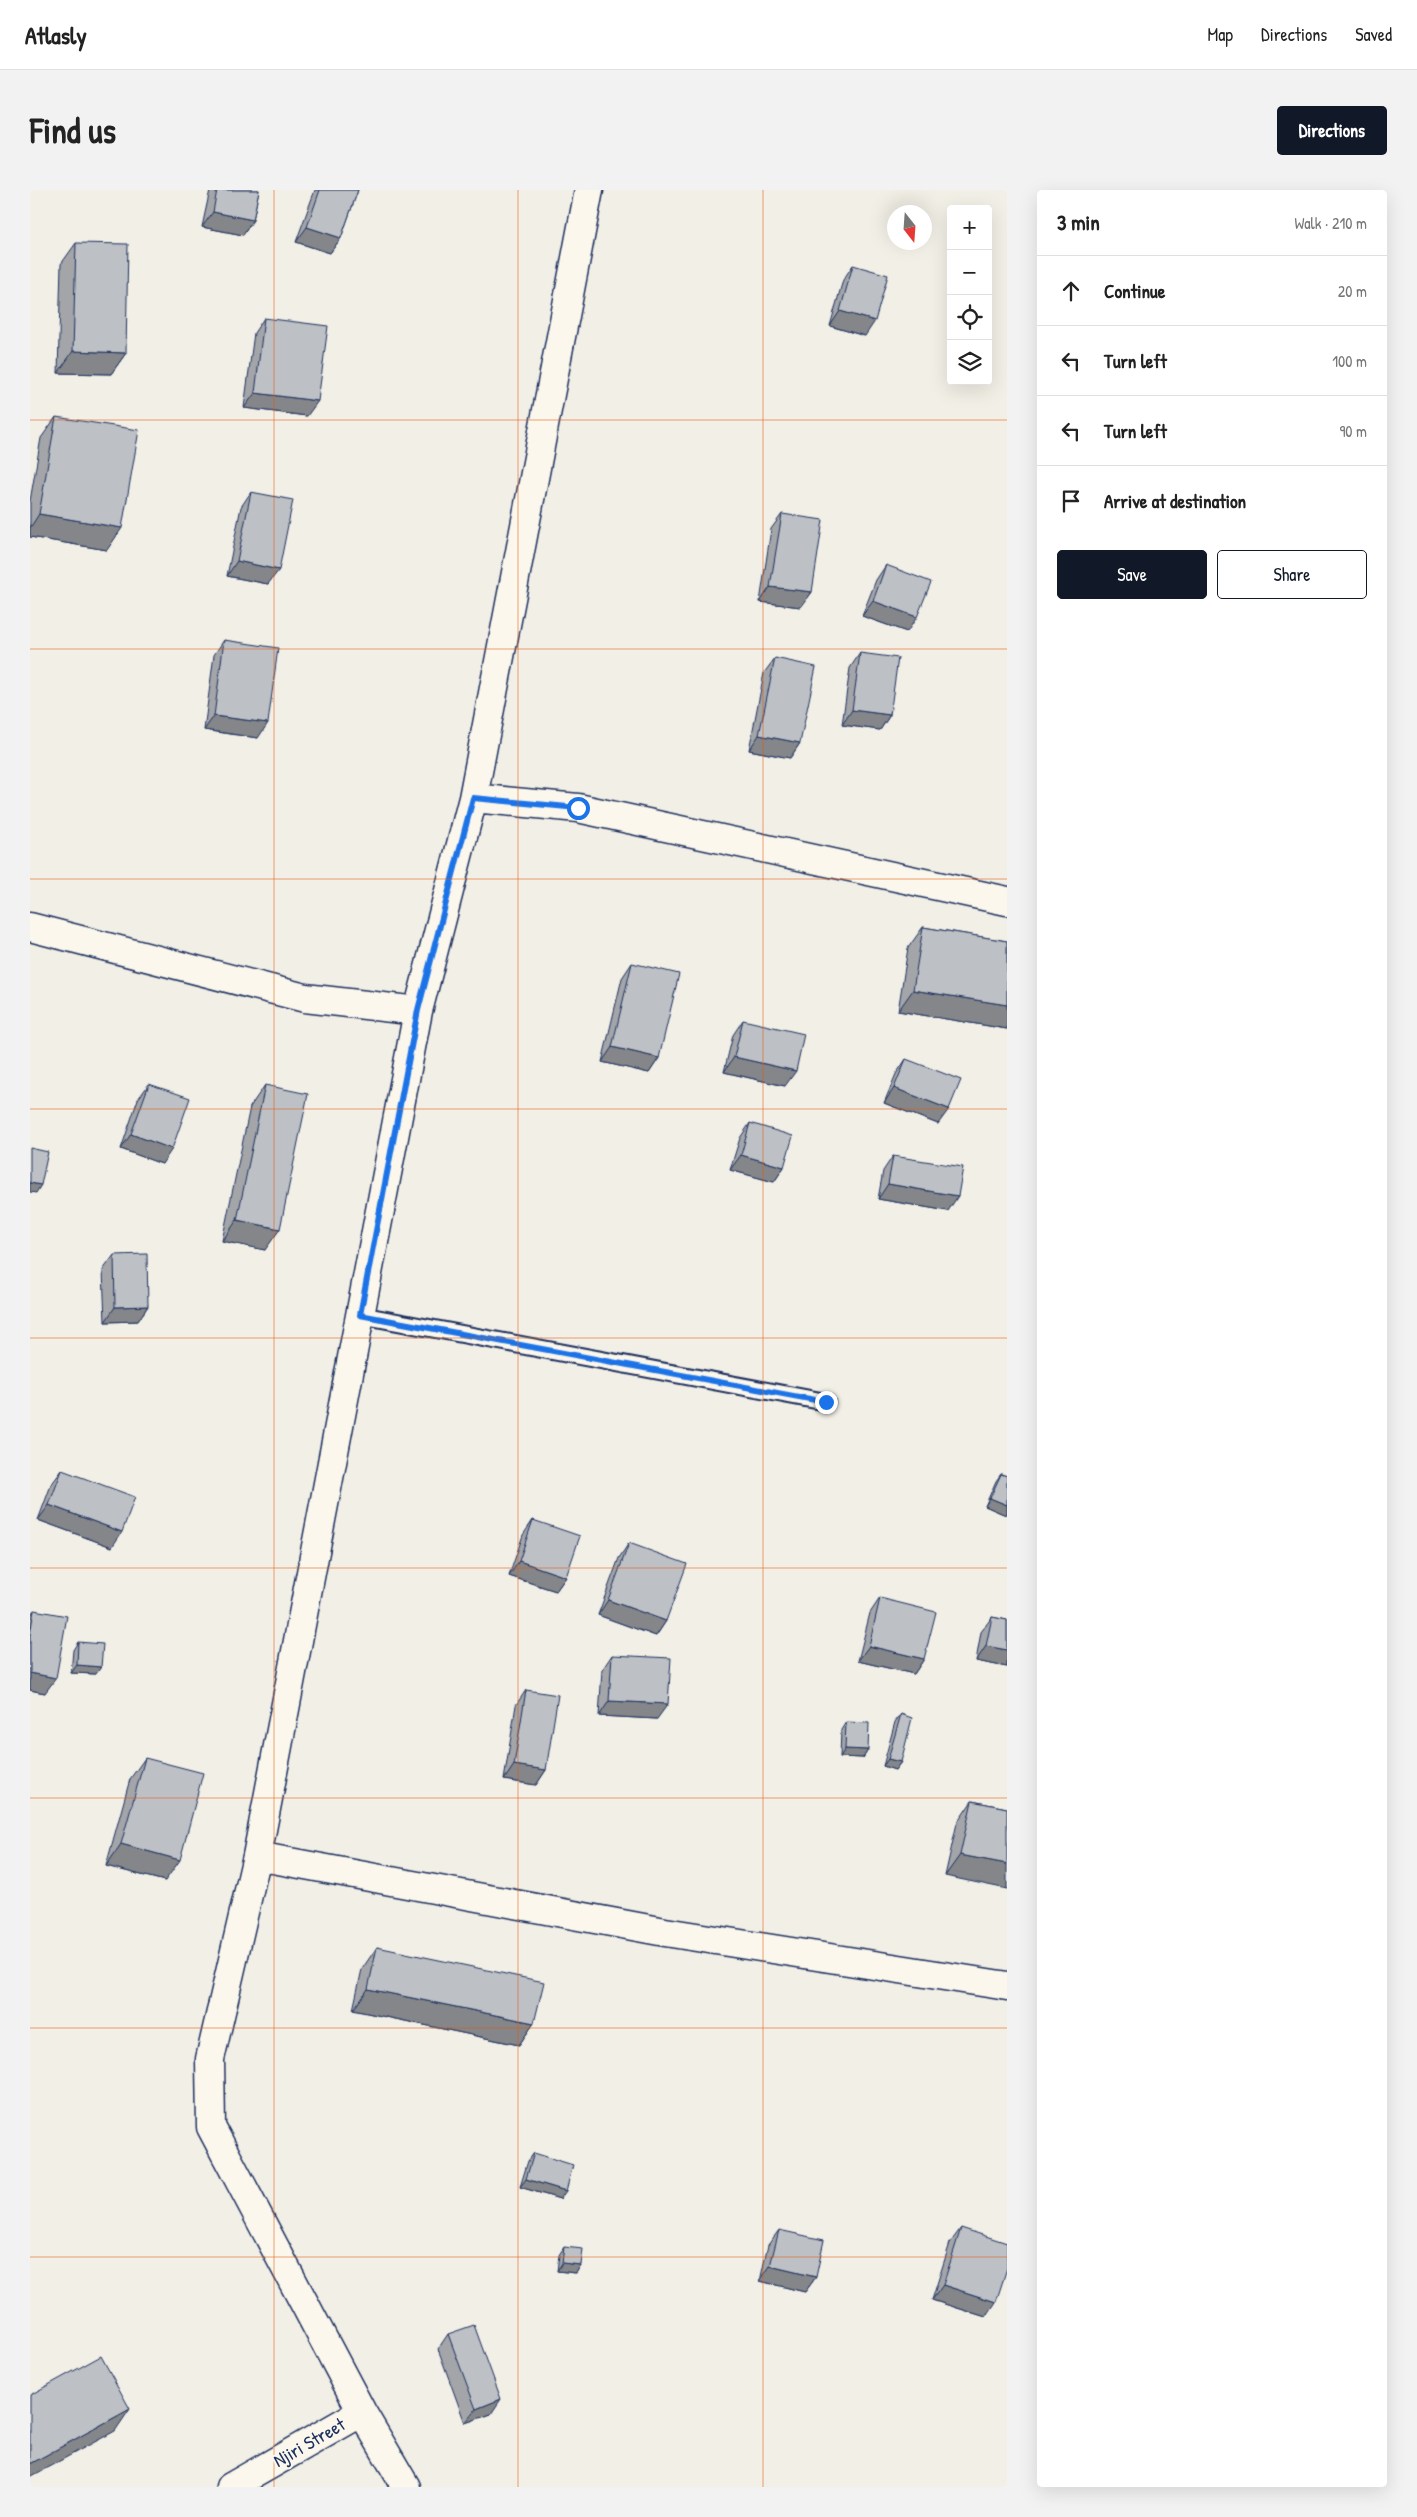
<!DOCTYPE html>
<meta charset="utf-8">
<style>
body{margin:0;font-family:"Patrick Hand",sans-serif;background:#f2f2f2;color:#222}
.controls{position:absolute;right:15px;top:15px;display:grid;overflow:hidden;border-radius:5px;box-shadow:0 5px 20px #0002}
.controls button{width:45px;height:45px;display:grid;place-items:center;padding:0;border:0;border-bottom:1px solid #e0e0e0;background:#fff;color:#222;font:25px sans-serif}
.compass{position:absolute;left:857px;top:15px;width:45px;height:45px;border-radius:50%;background:#fff;box-shadow:0 5px 20px #0002;rotate:163deg}
.stop{position:absolute;width:15px;height:15px;margin:-11px;border:4px solid #1a73e8;border-radius:50%;background:#fff}
.stop.end{background:#1a73e8;border-color:#fff;box-shadow:0 1px 5px #0008}
.list{margin:0;padding:0;list-style:none}
h2{display:flex;justify-content:space-between;align-items:center;height:65px;margin:0;padding:0 20px;font-size:21px}
h2 small{font-size:16px;font-weight:400;color:#767676}
.list li{display:grid;grid-template-columns:32px 1fr auto;gap:15px;align-items:center;box-sizing:border-box;height:70px;padding:0 20px;border-top:1px solid #e0e0e0}
.list b{display:block;font-size:19px;white-space:nowrap}
.list em{font-size:16px;font-style:normal;color:#767676}
.actions{display:flex;gap:10px;padding:15px 20px}
.actions a{flex:1;padding:11px 0;border:1px solid #111827;border-radius:5px;text-align:center;font-size:18px;color:#111827}
.actions .main{background:#111827;color:#fff}
.icon{flex:none;width:28px;height:28px;fill:none;stroke:currentColor;stroke-width:2;stroke-linecap:round;stroke-linejoin:round}
.map{position:relative;flex:none;width:977px;height:2297px;overflow:hidden;border-radius:5px}
header{display:flex;align-items:center;gap:30px;box-sizing:border-box;height:70px;padding:0 25px;background:#fff;border-bottom:1px solid #e0e0e0}
header strong{font-size:24px}
nav{display:flex;gap:28px;margin-inline-start:auto;font-size:18px}
.intro{display:flex;align-items:center;justify-content:space-between;box-sizing:border-box;height:120px;padding:0 30px}
h1{margin:0;font-size:35px}
.button{padding:12px 22px;border-radius:5px;background:#111827;color:#fff;font-size:18px;font-weight:700}
main{display:flex;gap:30px;padding:0 30px}
aside{flex:1;background:#fff;border-radius:5px;box-shadow:0 5px 20px #0002}
.map>svg:first-child{display:block}
</style>
<header>
<strong>Atlasly</strong>
<nav><a>Map</a><a>Directions</a><a>Saved</a></nav>
</header>
<div class="intro"><h1>Find us</h1><a class="button">Directions</a></div>
<main>
<div class="map">
<svg width="977" height="2297" viewBox="0 0 977 2297">
<rect width="100%" height="100%" fill="#f2efe6"/>
<filter id="ink" filterUnits="userSpaceOnUse"><feTurbulence type="fractalNoise" baseFrequency=".02" numOctaves="2"/><feDisplacementMap in="SourceGraphic" scale="10" xChannelSelector="R" yChannelSelector="G"/><feConvolveMatrix kernelMatrix="1 2 1 2 8 2 1 2 1" color-interpolation-filters="sRGB"/></filter>
<g filter="url(#ink)">
<g fill="none" stroke-linecap="round" stroke-linejoin="round">
<defs>
<path id="service" d="M330 1125 796 1212"/>
<path id="minor" d="M443 608 548 618 977 711
M0 737 275 808 388 821
M227 1666 635 1742 977 1796
M201 2297 332 2222
M376 2297 332 2222 181 1937 180 1869 227 1666 388 821 443 608 559 0"/>
</defs>
<use href="#service" stroke="#1b2f5e" stroke-width="20"/>
<use href="#minor" stroke="#1b2f5e" stroke-width="31"/>
<use href="#service" stroke="#fbf7ec" stroke-width="16"/>
<use href="#minor" stroke="#fbf7ec" stroke-width="28"/>
</g>
<path fill="#a3a5a9" stroke="#1b2f5e" d="M180 0H229L223 30 213 45 172 37Z
M285 0H328L311 48 300 63 266 52Z
M46 53 96 163 81 184 28 183 31 74Z
M823 75 835 146 800 136 813 90Z
M234 128 277 226 214 218 224 143Z
M26 227 77 360 0 347V311L11 248Z
M221 302 238 394 197 386 211 317Z
M752 324 782 402 771 417 730 412 741 339Z
M856 375 877 442 832 426 846 390Z
M194 450 228 548 174 540 184 465Z
M830 463 860 525 850 540 812 535 820 478Z
M745 468 770 553 760 568 719 560 734 483Z
M893 737 977 751V839L868 821 878 758Z
M602 773 629 868 619 883 572 872 592 788Z
M713 830 755 896 694 882 703 845Z
M876 869 908 934 854 913 866 884Z
M119 894 132 974 91 959 108 909Z
M235 895V1060L192 1051 220 917Z
M720 933 754 977 744 992 700 980 710 948Z
M863 966 918 1021 848 1009 853 981Z
M84 1065 118 1116 108 1131 75 1132 73 1080Z
M32 1280 82 1357 8 1330 21 1295Z
M971 1284 977 1286V1323L976 1325 955 1316 966 1291Z
M503 1330 536 1387 526 1401 479 1386 493 1345Z
M599 1353 636 1431 626 1446 568 1425 589 1368Z
M850 1408 894 1469 884 1484 828 1471 840 1423Z
M4 1420 15 1503 0 1500V1426Z
M962 1427 977 1430V1477L946 1471 951 1442Z
M48 1452 66 1484 41 1483 43 1460Z
M582 1465 627 1529 569 1526 572 1480Z
M496 1500 516 1580 506 1595 474 1590 486 1515Z
M871 1524V1572L865 1580 853 1576 865 1532Z
M816 1532 838 1560 833 1568 810 1567 811 1540Z
M115 1568 135 1691 76 1676 100 1589Z
M942 1611 977 1618 915 1686 927 1633Z
M347 1757 504 1833 489 1855 323 1820 332 1779Z
M504 1963 530 2009 490 1997 498 1971Z
M931 2038 956 2127 902 2110 920 2053Z
M749 2040 786 2087 775 2102 730 2091 738 2055Z
M534 2057 551 2075 546 2083 527 2081 529 2065Z
M418 2144 461 2224 435 2233 408 2159Z"/>
<path fill="#848689" stroke="#1b2f5e" d="M183 22 223 30 213 45 172 37Z
M277 37 311 48 300 63 266 52Z
M810 121 845 131 835 146 800 136Z
M43 161 96 163 81 184 28 183Z
M225 203 288 211 277 226 214 218Z
M9 324 92 338 77 360 0 347V338Z
M207 371 249 380 238 394 197 386Z
M740 397 782 402 771 417 730 412Z
M843 411 887 427 877 442 832 426Z
M822 520 860 525 850 540 812 535Z
M184 526 238 533 228 548 174 540Z
M729 545 770 553 760 568 719 560Z
M883 800 977 815V839L868 821Z
M582 857 629 868 619 883 572 872Z
M704 867 766 881 755 896 694 882Z
M864 898 919 919 908 934 854 913Z
M101 944 142 959 132 974 91 959Z
M711 965 754 977 744 992 700 980Z
M0 993 11 995 6 1003 0 1002Z
M858 994 928 1006 918 1021 848 1009Z
M207 1030 250 1039 235 1060 192 1051Z
M118 1116 108 1131 75 1132 85 1117Z
M960 1308 977 1315V1323L976 1325 955 1316Z
M19 1315 92 1342 82 1357 8 1330Z
M489 1371 536 1387 526 1401 479 1386Z
M578 1410 636 1431 626 1446 568 1425Z
M839 1456 894 1469 884 1484 828 1471Z
M956 1456 977 1460V1477L946 1471Z
M47 1475 71 1477 66 1484 41 1483Z
M0 1483 26 1488 15 1503 0 1500Z
M579 1511 638 1514 627 1529 569 1526Z
M815 1559 838 1560 833 1568 810 1567Z
M858 1569 871 1572 865 1580 853 1576Z
M484 1575 516 1580 506 1595 474 1590Z
M91 1654 150 1670 135 1691 76 1676Z
M930 1665 977 1674V1699L915 1686Z
M338 1799 504 1833 489 1855 323 1820Z
M496 1989 536 2001 530 2009 490 1997Z
M532 2073 551 2075 546 2083 527 2081Z
M740 2076 786 2087 775 2102 730 2091Z
M913 2095 966 2112 956 2127 902 2110Z
M471 2209 461 2224 435 2233 446 2219Z
M100 2219 85 2241 0 2287V2274Z"/>
<path fill="#bdc0c4" stroke="#1b2f5e" d="M187 0H229L223 30 183 22Z
M290 0H328L311 48 277 37Z
M46 53 98 54 96 163 43 161Z
M823 75 858 85 845 131 810 121Z
M234 128 298 136 288 211 225 203Z
M26 227 109 240 92 338 9 324Z
M221 302 263 310 249 380 207 371Z
M752 324 793 330 782 402 740 397Z
M856 375 901 392 887 427 843 411Z
M194 450 248 458 238 533 184 526Z
M830 463 868 468 860 525 822 520Z
M745 468 786 477 770 553 729 545Z
M893 737 977 751V815L883 800Z
M602 773 649 784 629 868 582 857Z
M713 830 774 844 766 881 704 867Z
M876 869 931 890 919 919 864 898Z
M119 894 160 908 142 959 101 944Z
M235 895 278 904 250 1039 207 1030Z
M720 933 763 946 754 977 711 965Z
M0 958 18 962 11 995 0 993Z
M863 966 933 977 928 1006 858 994Z
M117 1064 118 1116 85 1117 84 1065Z
M32 1280 105 1307 92 1342 19 1315Z
M971 1284 977 1286V1315L960 1308Z
M503 1330 550 1346 536 1387 489 1371Z
M599 1353 657 1374 636 1431 578 1410Z
M850 1408 906 1422 894 1469 839 1456Z
M4 1420 37 1426 26 1488 0 1483V1445Z
M962 1427 977 1430V1460L956 1456Z
M48 1452 73 1454 71 1477 47 1475Z
M582 1465 641 1468 638 1514 579 1511Z
M496 1500 528 1505 516 1580 484 1575Z
M871 1524 882 1528 871 1572 858 1569Z
M816 1532 839 1533 838 1560 815 1559Z
M115 1568 173 1583 150 1670 91 1654Z
M942 1611 977 1618V1674L930 1665Z
M347 1757 514 1792 504 1833 338 1799Z
M504 1963 543 1975 536 2001 496 1989Z
M931 2038 977 2053V2078L966 2112 913 2095Z
M749 2040 794 2050 786 2087 740 2076Z
M534 2057 553 2059 551 2075 532 2073Z
M444 2135 471 2209 446 2219 418 2144Z
M71 2166 100 2219 0 2274V2205Z"/>
</g>
<g fill="none" stroke-linecap="round" stroke-linejoin="round" filter="url(#ink)">
<path stroke="#1a73e8" stroke-width="6" d="M548 618 443 608 388 820 330 1125 796 1212"/>
</g>
<path fill="none" stroke="#e8590c" stroke-width="1" stroke-opacity="0.55" d="M244 0V2297M488 0V2297M733 0V2297M0 230H977M0 459H977M0 689H977M0 919H977M0 1148H977M0 1378H977M0 1608H977M0 1838H977M0 2067H977"/>
<g text-anchor="middle" dominant-baseline="central" stroke-width="4" stroke-linejoin="round" paint-order="stroke">
<g font-size="19" fill="#1b2f5e" stroke="#fbf7ec">
<text transform="translate(279 2252) rotate(-30)">Njiri Street</text>
</g>
</g>
</svg>
<div class="controls">
<button>+</button>
<button>−</button>
<button><svg class="icon" aria-label="locate" viewBox="0 0 24 24"><circle cx="12" cy="12" r="6"/><path d="M12 2v4M12 18v4M2 12h4M18 12h4"/></svg></button>
<button><svg class="icon" aria-label="layers" viewBox="0 0 24 24"><path d="M12 4l9 5-9 5-9-5zM3 14l9 5 9-5"/></svg></button>
</div>
<svg class="compass" viewBox="-18 -18 36 36"><path d="M0-13l5 13h-10z" fill="#e53935"/><path d="M0 13l5-13h-10z" fill="#767676"/></svg>
<div class="stop" style="left:548px;top:618px"></div>
<div class="stop end" style="left:796px;top:1212px"></div>
</div>
<aside>
<h2>3 min<small>Walk · 210 m</small></h2>
<ul class="list">
<li><svg class="icon" aria-label="ahead" viewBox="0 0 24 24"><path d="M12 20V5M6 11l6-6 6 6"/></svg><div><b>Continue</b></div><em>20 m</em></li>
<li><svg class="icon" aria-label="left" viewBox="0 0 24 24"><path d="M17 20v-9H6M10 6l-5 5 5 5"/></svg><div><b>Turn left</b></div><em>100 m</em></li>
<li><svg class="icon" aria-label="left" viewBox="0 0 24 24"><path d="M17 20v-9H6M10 6l-5 5 5 5"/></svg><div><b>Turn left</b></div><em>90 m</em></li>
<li><svg class="icon" aria-label="arrive" viewBox="0 0 24 24"><path d="M6 21V4h12l-3 4 3 4H6"/></svg><div><b>Arrive at destination</b></div></li>
</ul>
<div class="actions"><a class="main">Save</a><a>Share</a></div>
</aside>
</main>
